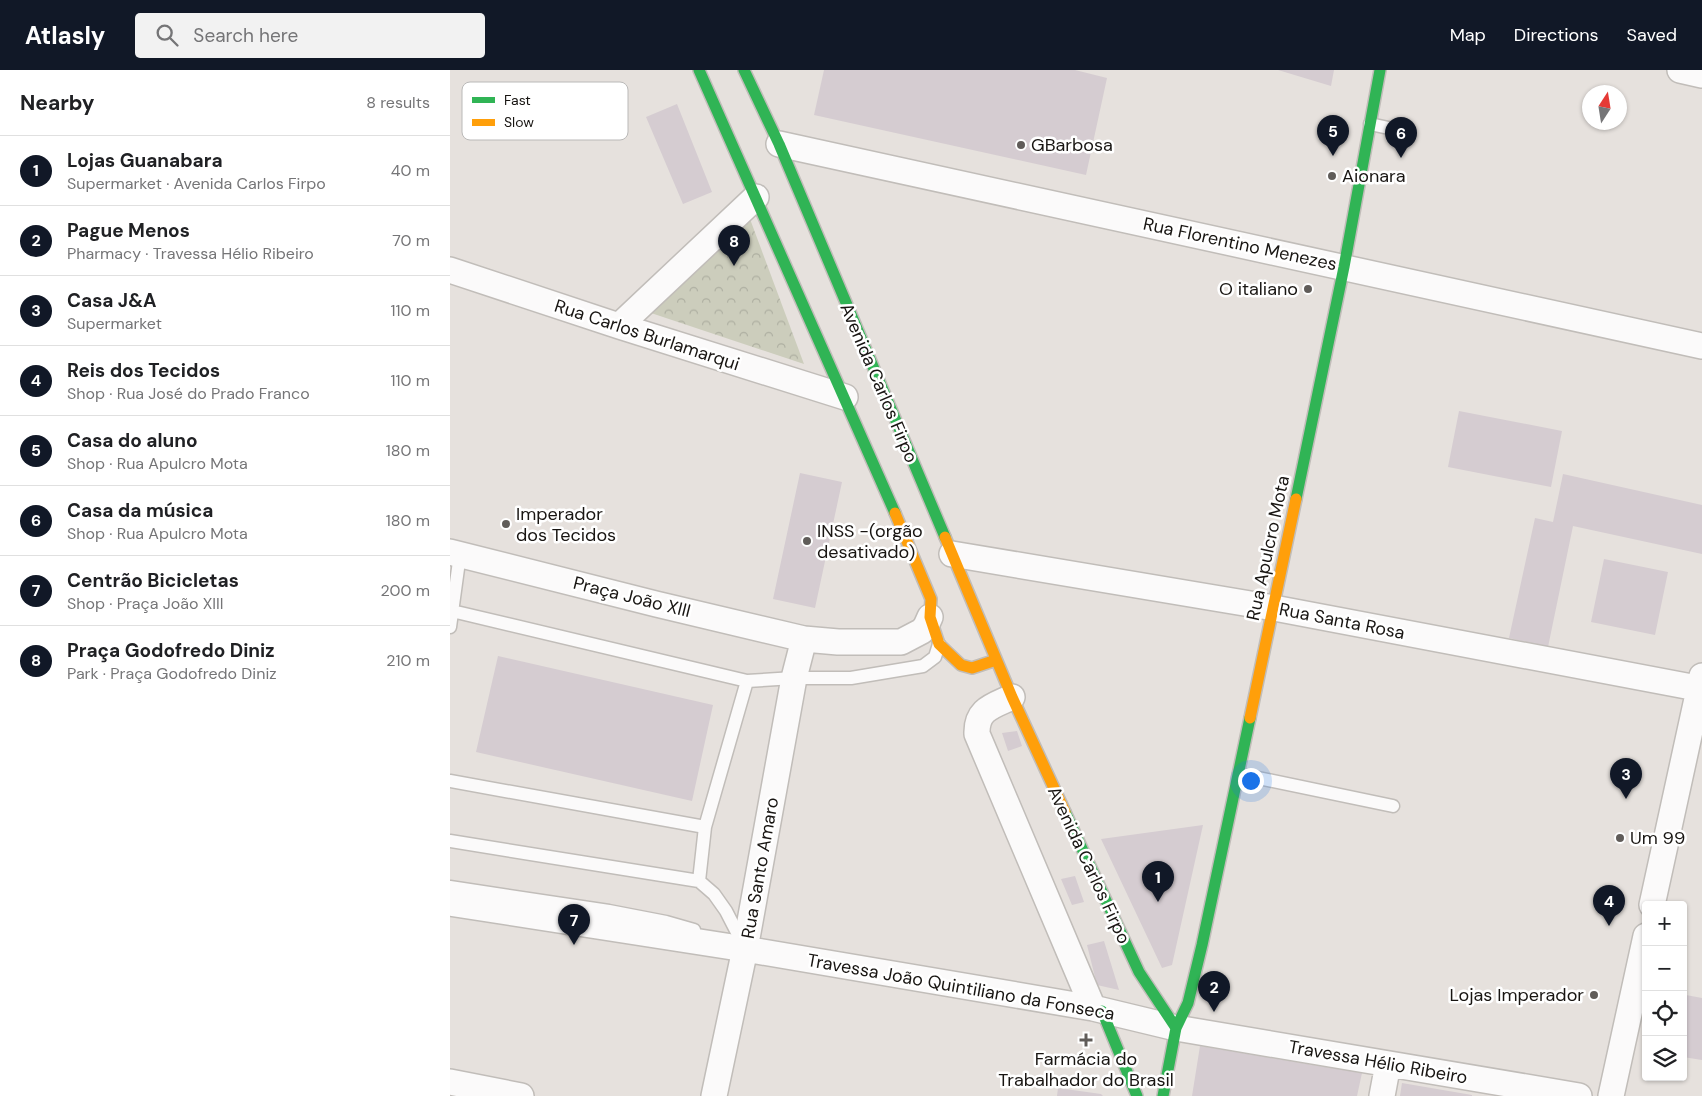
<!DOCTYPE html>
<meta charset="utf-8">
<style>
body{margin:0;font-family:"DM Sans",sans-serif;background:#f2f2f2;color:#202124}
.controls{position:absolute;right:15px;bottom:15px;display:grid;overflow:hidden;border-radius:5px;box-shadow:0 1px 4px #0004}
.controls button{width:45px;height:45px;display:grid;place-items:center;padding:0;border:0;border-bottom:1px solid #e0e0e0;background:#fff;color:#202124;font:25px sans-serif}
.compass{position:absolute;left:1132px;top:15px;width:45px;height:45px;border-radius:50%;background:#fff;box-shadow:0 1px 4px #0004;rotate:12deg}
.you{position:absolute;left:800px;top:710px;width:18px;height:18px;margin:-12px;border:4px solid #fff;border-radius:50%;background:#1a73e8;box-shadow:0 0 0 8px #1a73e833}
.badge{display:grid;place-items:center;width:32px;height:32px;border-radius:50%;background:#111827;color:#fff;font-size:16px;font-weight:700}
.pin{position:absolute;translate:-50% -41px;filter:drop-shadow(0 1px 2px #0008)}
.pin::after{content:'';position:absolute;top:26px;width:18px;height:15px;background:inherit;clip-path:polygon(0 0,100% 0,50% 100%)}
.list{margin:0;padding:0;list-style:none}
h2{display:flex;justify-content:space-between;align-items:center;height:65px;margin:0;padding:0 20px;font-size:21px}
h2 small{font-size:16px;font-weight:400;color:#757577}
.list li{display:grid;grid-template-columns:32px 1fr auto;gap:15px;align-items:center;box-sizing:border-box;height:70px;padding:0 20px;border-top:1px solid #e0e0e0}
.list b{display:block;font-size:19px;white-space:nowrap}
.list p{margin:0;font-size:16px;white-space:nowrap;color:#757577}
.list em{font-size:16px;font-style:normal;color:#757577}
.icon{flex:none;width:28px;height:28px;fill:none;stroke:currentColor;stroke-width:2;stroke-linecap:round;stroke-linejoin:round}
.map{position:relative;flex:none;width:1252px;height:1026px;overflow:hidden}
header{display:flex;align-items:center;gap:30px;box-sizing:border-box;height:70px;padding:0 25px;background:#111827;color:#fff}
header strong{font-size:24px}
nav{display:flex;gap:28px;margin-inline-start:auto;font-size:18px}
.search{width:350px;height:45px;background:#f2f2f2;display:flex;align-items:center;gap:12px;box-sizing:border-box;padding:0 18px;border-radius:5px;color:#757577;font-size:19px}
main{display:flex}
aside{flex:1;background:#fff}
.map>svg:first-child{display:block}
</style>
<header>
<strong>Atlasly</strong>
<div class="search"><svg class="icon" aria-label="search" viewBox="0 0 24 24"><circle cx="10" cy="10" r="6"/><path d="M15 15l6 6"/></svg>Search here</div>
<nav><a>Map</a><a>Directions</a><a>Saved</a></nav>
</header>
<main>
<aside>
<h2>Nearby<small>8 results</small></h2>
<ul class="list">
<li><span class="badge">1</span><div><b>Lojas Guanabara</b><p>Supermarket · Avenida Carlos Firpo</p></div><em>40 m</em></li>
<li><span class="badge">2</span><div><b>Pague Menos</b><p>Pharmacy · Travessa Hélio Ribeiro</p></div><em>70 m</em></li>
<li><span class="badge">3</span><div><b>Casa J&amp;A</b><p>Supermarket</p></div><em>110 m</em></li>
<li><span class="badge">4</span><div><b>Reis dos Tecidos</b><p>Shop · Rua José do Prado Franco</p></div><em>110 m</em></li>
<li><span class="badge">5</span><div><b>Casa do aluno</b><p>Shop · Rua Apulcro Mota</p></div><em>180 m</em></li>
<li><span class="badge">6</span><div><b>Casa da música</b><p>Shop · Rua Apulcro Mota</p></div><em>180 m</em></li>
<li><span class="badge">7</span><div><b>Centrão Bicicletas</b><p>Shop · Praça João XIII</p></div><em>200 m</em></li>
<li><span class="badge">8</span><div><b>Praça Godofredo Diniz</b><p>Park · Praça Godofredo Diniz</p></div><em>210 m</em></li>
</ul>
</aside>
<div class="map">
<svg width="1252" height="1026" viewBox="0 0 1252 1026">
<defs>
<pattern id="park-crowns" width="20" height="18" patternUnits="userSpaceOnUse" patternTransform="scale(1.25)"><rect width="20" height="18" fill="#cccdbc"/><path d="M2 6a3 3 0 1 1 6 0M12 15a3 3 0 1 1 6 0" fill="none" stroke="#aeafa1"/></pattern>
</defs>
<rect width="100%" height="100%" fill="#e6e1dd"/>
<path fill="url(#park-crowns)" d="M300 149 354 294 201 243Z"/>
<path fill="#d5ccd1" d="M374 0H625L657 8 636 105 364 45Z
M828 0H884L881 16Z
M227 34 262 122 233 134 196 47Z
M1009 341 1112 361 1101 417 998 397Z
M350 403 392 412 365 538 323 529Z
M1113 404 1252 435V484L1123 456 1098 577 1059 568 1085 448 1103 452Z
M1154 489 1218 502 1205 565 1141 552Z
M48 586 263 635 242 731 26 682Z
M567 661 572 676 558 681 552 663Z
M753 755 722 895 712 898 651 769Z
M625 806 634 832 622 835 611 809Z
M654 871 669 920 647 915 637 875Z
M1236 925 1252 928V990L1233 987V940Z
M750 976 912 1003 907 1026H742Z
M952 1013 1022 1025V1026H950Z
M608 1018 651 1024 653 1026H607Z"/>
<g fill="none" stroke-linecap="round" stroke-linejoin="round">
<defs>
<path id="lane" d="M920 54 948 60
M2 541 297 611 344 608H401L473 596 485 587 489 574
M0 557 10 484
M789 704 943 736
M0 711 255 757
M0 771 249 811 264 824 276 841 293 874
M249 811 255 757 297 611
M0 817 159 841 216 852 244 860"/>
<path id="street" d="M1230 0 1252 5
M329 74 1252 276
M0 200 169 256 395 327
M169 256 306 127
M0 482 206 534 354 569 388 572H451L472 561 476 556 480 547
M502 484 824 538 1252 619
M562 627C543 636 526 639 527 664L643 938
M0 833 295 879 643 938 726 958 1129 1026
M1202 835 1252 606
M0 1012 71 1026
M264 1026 295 879 344 608 354 569
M932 1026 938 994
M1161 1026 1196 866"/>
<path id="fast" d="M249 0 445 443
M294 0 329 74 495 467
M846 429 894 197 930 0
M615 742 689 902 726 958
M652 941 687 1026
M713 1026 726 958 738 933 752 875 800 648"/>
<path id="slow" d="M445 443 481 529 480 547 489 574 511 595 522 598 546 590
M495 467 562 627 615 742
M800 648 846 429"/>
</defs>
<use href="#lane" stroke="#c1bdb9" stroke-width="15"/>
<use href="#street" stroke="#c1bdb9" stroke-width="28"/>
<use href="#fast" stroke="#c1bdb9" stroke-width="14"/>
<use href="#slow" stroke="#c1bdb9" stroke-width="14"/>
<use href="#lane" stroke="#fbfafa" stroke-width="12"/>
<use href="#street" stroke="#fbfafa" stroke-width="25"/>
<use href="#fast" stroke="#30b455" stroke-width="11"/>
<use href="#slow" stroke="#ff9f0a" stroke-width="11"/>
</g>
<g fill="#605c59" stroke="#fff" stroke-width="2">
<circle cx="571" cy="75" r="5"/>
<circle cx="882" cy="106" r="5"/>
<circle cx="858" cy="219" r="5"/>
<circle cx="56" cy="454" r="5"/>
<circle cx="357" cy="471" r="5"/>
<circle cx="1170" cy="768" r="5"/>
<circle cx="1144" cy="925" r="5"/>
<path d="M633.5 962.5h5v5h5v5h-5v5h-5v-5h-5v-5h5z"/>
</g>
<g text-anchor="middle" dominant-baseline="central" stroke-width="5" stroke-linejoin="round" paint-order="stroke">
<g font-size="18" fill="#181512" stroke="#fff" text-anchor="start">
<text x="581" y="75">GBarbosa</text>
<text x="892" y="106">Aionara</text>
<text x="848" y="219" text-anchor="end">O italiano</text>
<text x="66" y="444">Imperador<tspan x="66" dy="21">dos Tecidos</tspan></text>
<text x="367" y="461">INSS -(orgão<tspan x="367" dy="21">desativado)</tspan></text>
<text x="1180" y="768">Um 99</text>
<text x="1134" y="925" text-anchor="end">Lojas Imperador</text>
<text x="636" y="989" text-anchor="middle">Farmácia do<tspan x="636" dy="21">Trabalhador do Brasil</tspan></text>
</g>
<g font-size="18" fill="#181512" stroke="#fff">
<text transform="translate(790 174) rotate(12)">Rua Florentino Menezes</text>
<text transform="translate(197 265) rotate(18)">Rua Carlos Burlamarqui</text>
<text transform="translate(429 313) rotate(67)">Avenida Carlos Firpo</text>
<text transform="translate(818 478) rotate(-78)">Rua Apulcro Mota</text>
<text transform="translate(182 527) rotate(14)">Praça João XIII</text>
<text transform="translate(892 551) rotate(11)">Rua Santa Rosa</text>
<text transform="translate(639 795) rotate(65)">Avenida Carlos Firpo</text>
<text transform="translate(310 798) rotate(-80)">Rua Santo Amaro</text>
<text transform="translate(511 917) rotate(10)">Travessa João Quintiliano da Fonseca</text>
<text transform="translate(928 992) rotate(10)">Travessa Hélio Ribeiro</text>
</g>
</g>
<rect x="12" y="12" width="166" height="58" rx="8" fill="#fff" stroke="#bab9b8" stroke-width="1"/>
<rect x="22" y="27" width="23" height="6" fill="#30b455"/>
<rect x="22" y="49" width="23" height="7" fill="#ff9f0a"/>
<g font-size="14" fill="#181512">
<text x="54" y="35">Fast</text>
<text x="54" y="57">Slow</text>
</g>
</svg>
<div class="controls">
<button>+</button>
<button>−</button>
<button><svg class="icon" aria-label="locate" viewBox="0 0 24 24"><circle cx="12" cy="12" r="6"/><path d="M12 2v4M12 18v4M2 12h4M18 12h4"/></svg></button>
<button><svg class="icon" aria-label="layers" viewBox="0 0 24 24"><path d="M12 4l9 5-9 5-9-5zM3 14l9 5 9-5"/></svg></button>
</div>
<svg class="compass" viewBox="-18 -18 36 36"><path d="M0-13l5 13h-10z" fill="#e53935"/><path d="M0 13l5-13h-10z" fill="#757577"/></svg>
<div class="you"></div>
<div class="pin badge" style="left:708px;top:832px">1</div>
<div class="pin badge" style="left:764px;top:942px">2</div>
<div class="pin badge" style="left:1176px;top:729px">3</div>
<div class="pin badge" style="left:1159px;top:856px">4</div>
<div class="pin badge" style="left:883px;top:86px">5</div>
<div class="pin badge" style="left:951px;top:88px">6</div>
<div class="pin badge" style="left:124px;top:875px">7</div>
<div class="pin badge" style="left:284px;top:196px">8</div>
</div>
</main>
